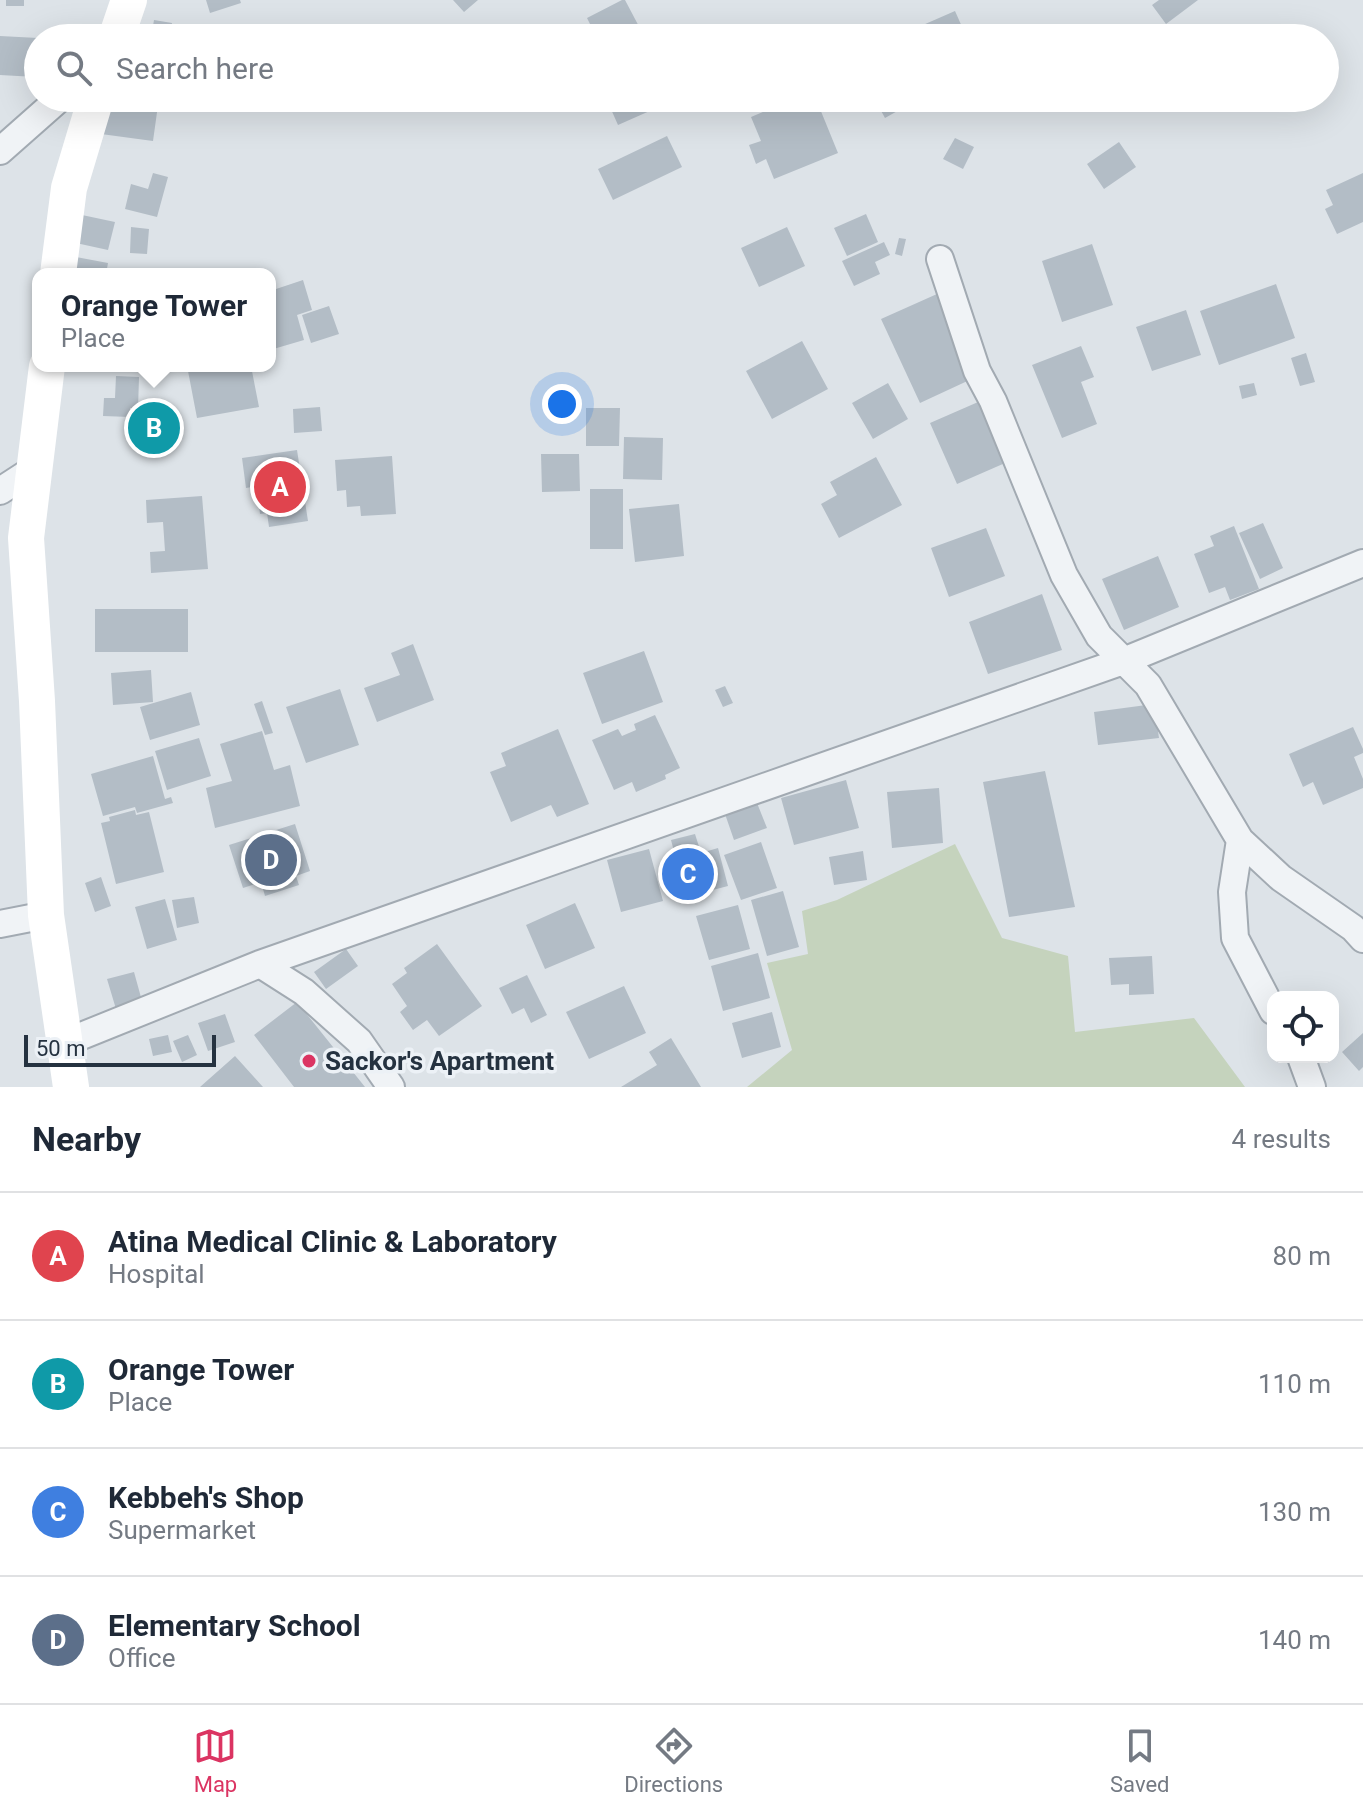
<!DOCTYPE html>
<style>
body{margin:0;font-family:Roboto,sans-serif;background:#f2f2f3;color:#1f2937}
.controls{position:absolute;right:24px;bottom:24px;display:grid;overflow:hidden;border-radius:16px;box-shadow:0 8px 32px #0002}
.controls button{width:72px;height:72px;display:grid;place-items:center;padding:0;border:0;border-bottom:2px solid #e0e1e3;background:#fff;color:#1f2937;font:40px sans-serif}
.scale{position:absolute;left:24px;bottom:20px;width:192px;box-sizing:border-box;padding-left:8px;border:4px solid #253240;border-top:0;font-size:22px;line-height:28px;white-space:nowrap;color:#253240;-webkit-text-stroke:6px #ecf1f6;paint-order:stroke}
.you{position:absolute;left:562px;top:404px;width:28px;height:28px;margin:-20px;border:6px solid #fff;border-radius:50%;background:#1a73e8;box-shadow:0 0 0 12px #1a73e833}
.badge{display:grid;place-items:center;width:52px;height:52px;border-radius:50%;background:#db3462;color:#fff;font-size:26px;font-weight:700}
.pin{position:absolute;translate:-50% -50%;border:4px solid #fff;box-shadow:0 2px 8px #0006}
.popup{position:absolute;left:32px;top:268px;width:244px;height:104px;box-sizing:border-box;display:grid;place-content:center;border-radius:16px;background:#fff;filter:drop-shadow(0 2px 6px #0005);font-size:26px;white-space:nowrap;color:#747a83}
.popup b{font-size:30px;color:#1f2937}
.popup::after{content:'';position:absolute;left:50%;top:100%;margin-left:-16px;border:16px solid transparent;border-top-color:#fff}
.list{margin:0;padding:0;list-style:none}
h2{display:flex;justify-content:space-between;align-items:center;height:104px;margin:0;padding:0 32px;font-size:34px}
h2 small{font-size:26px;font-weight:400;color:#747a83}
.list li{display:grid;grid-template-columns:52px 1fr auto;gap:24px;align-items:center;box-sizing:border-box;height:128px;padding:0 32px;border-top:2px solid #e0e1e3}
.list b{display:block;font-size:30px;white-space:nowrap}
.list p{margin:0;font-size:26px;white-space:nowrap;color:#747a83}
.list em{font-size:26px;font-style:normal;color:#747a83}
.icon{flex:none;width:44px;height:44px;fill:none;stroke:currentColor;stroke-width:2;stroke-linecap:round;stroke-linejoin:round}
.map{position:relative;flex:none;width:1363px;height:1087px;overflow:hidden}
.search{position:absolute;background:#fff;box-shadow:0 8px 32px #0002;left:24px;right:24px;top:24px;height:88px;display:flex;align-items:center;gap:20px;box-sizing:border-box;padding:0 28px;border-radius:44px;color:#747a83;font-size:30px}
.sheet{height:616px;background:#fff}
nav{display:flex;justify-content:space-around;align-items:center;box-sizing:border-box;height:112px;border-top:2px solid #e0e1e3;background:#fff;font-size:22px;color:#747a83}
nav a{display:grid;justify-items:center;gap:4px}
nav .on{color:#db3462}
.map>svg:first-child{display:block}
</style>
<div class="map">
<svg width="1363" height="1087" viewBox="0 0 1363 1087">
<rect width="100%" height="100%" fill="#dde3e8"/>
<path fill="#c5d3bd" d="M955 844 1002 938 1068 956 1075 1032 1194 1018 1245 1087H747L792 1050 767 963 808 954 802 911 837 900Z"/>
<path fill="#b3bdc6" d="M6 0H24V6H6Z
M206 0H240L241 3 210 13Z
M453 0H478L464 12Z
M622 0H625L644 36 597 38 587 18Z
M1159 0H1198L1166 24 1152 5Z
M955 11 967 38H902L900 35Z
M154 20 172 23 170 38H151Z
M0 36 38 38 36 77 0 75Z
M107 98H159L153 141 101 134Z
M606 98H658L661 106 618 125Z
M796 98 802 111 818 104 838 153 774 179 766 159 756 164 749 145 761 141 751 117Z
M874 98H916L917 100 885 118Z
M667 136 682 167 613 200 598 169Z
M955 138 974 147 963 169 943 159Z
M1119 142 1136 167 1104 189 1087 164Z
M153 173 168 177 157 217 125 209 131 184 148 189Z
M1363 173V222L1337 234 1325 209 1333 205 1326 190Z
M866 214 878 242 847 256 834 228Z
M82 215 115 222 108 250 76 243Z
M131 227 149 229 147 254 130 253Z
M787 227 805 266 759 287 741 248Z
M899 238 906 239 902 256 895 254Z
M884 242 890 255 875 262 880 274 854 286 842 261Z
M1092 244 1113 305 1062 322 1042 261Z
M76 257 108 263 106 274H73Z
M303 280 312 310 297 315 304 340 270 350V291Z
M1276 284 1295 338 1219 365 1200 311Z
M937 294 976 377 920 403 881 319Z
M329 306 339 334 311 343 302 315Z
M1186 310 1201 355 1152 371 1136 327Z
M802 341 828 389 772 419 746 371Z
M1081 346 1094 377 1081 382 1097 424 1062 438 1032 365Z
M1306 353 1315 382 1300 386 1291 358Z
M213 366H251L259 407 197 418 188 371Z
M116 376 139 377 138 409 130 408V417L103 416 104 398H115Z
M888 383 908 419 873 439 852 403Z
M1254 383 1257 395 1242 399 1239 386Z
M985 399 1012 460 957 484 930 423Z
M320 407 322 431 294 433 293 409Z
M586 408H620L619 446H586Z
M140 411H166L168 444 140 445Z
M624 437 663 438 662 480 623 479Z
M297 450 308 521 269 527 267 513 260 514 257 486 246 488 242 458Z
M541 454H579L580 491 542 492Z
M392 456 396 514 361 516 360 506 347 507 346 490 337 491 335 460Z
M876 457 902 505 839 538 821 504 837 495 830 482Z
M590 489H623V549H590Z
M202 496 208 569 151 573 150 552 165 551 163 522 147 523 146 500Z
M679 504 684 556 635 562 629 509Z
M1263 523 1283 568 1260 579 1239 533Z
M1234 526 1259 589 1230 600 1225 587 1209 593 1194 554 1214 546 1210 536Z
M986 528 1005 576 949 597 931 548Z
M1158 556 1179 607 1124 630 1102 579Z
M1042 594 1062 650 988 674 969 622Z
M95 609H188V652H95Z
M413 644 434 700 377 722 364 688 400 675 391 653Z
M644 651 663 702 602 724 583 673Z
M151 670 153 702 113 705 111 673Z
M725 686 733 703 723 707 715 690Z
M340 689 359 745 306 763 286 707Z
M191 692 200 725 150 740 140 707Z
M262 701 273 733 265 735 254 704Z
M1154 704 1159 738 1098 745 1094 712Z
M655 715 680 768 665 775 666 779 636 792 632 782 614 790 592 740 618 729 622 736 636 730 634 724Z
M1353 727 1363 749V753L1354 757 1363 779V788L1323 805 1313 782 1303 787 1289 754Z
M558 729 589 804 557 817 551 805 511 822 490 772 506 766 501 753Z
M262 731 274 770 290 765 300 806 215 828 206 788 232 781 220 744Z
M199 738 211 776 167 790 155 751Z
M153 756 165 799 171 797 173 803 137 813 135 807 103 816 91 774Z
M1045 771 1075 907 1009 917 983 782Z
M846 780 859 828 794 845 781 798Z
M939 788 943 843 892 848 887 792Z
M757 803 767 828 734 840 725 814Z
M135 810 136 815 149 812 164 872 116 884 101 823 110 821 109 817Z
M295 824 310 871 296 876 299 885 265 896 261 882 243 888 229 845Z
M695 834 701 853 718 848 728 886 686 897 671 840Z
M761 842 777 888 741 900 724 855Z
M649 849 663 901 621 912 607 860Z
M863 851 867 880 834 885 829 857Z
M101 877 111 906 95 912 85 883Z
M783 891 799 947 767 956 751 900Z
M194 897 199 923 177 928 172 900Z
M165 899 177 940 147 949 135 907Z
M575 903 595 948 545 969 526 925Z
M738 905 750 949 709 960 696 916Z
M437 944 482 1006 439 1036 427 1020 413 1030 400 1012 407 1006 392 984 407 973 404 968Z
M346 949 358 966 326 989 314 972Z
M758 953 770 998 723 1011 711 966Z
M1152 956 1154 994 1129 995V984L1111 985 1109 958Z
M134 972 142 1001 116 1009 107 979Z
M527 975 547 1015 531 1023 524 1008 512 1014 499 988Z
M624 986 646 1033 589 1059 566 1012Z
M297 1002 365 1087H294L254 1035Z
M772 1012 781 1047 742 1058 732 1023Z
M225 1014 235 1042 208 1051 198 1023Z
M1363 1033V1067L1359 1071 1342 1052Z
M168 1035 172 1052 153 1056 149 1039Z
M188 1035 197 1055 182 1062 173 1041Z
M671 1038 701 1087H621L657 1065 649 1052Z
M235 1056 263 1087H200Z"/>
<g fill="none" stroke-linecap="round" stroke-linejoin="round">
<defs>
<path id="minor" d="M0 151 60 98
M940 259 977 371 993 401 1064 575 1099 636 1148 685 1240 840 1281 878 1353 928 1363 939
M0 491 34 469
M1240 840 1232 892 1235 938 1273 1011
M0 924 46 915
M260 964 304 992 359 1041 391 1087
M64 1043 260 964 1126 660 1363 563
M1301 1057 1312 1087"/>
</defs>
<use href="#minor" stroke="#a2aab2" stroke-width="30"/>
<use href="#minor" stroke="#f0f3f6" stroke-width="26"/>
<path stroke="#fff" stroke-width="36" d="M116 38 129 0
M58 274 69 188 96 98
M47 366 26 538 37 701 46 915 71 1087"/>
</g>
<circle fill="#db3462" stroke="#ecf1f6" stroke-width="3" cx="309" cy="1061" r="8"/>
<g text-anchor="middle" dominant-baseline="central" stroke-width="7" stroke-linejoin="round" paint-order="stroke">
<g font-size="26" font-weight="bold" fill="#253240" stroke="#ecf1f6" text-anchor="start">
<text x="325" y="1061">Sackor's Apartment</text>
</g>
</g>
</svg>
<div class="controls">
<button><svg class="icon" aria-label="locate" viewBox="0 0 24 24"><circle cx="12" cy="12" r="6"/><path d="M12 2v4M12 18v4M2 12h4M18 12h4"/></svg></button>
</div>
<div class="scale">50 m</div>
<div class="you"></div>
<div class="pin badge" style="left:280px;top:487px;background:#e0444e">A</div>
<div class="pin badge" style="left:154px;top:428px;background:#0f9aa8">B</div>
<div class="popup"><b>Orange Tower</b>Place</div>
<div class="pin badge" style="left:688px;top:874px;background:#3f7fe0">C</div>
<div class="pin badge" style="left:271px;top:860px;background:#5c6f8a">D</div>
<div class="search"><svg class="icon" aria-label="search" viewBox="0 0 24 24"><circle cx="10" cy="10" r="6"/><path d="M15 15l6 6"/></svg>Search here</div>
</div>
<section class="sheet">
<h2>Nearby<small>4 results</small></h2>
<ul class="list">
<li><span class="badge" style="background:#e0444e">A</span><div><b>Atina Medical Clinic &amp; Laboratory</b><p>Hospital</p></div><em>80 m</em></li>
<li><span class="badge" style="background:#0f9aa8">B</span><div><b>Orange Tower</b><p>Place</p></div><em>110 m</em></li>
<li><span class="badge" style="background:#3f7fe0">C</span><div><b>Kebbeh's Shop</b><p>Supermarket</p></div><em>130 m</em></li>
<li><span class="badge" style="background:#5c6f8a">D</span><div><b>Elementary School</b><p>Office</p></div><em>140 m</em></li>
</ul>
</section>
<nav>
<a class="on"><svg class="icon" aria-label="map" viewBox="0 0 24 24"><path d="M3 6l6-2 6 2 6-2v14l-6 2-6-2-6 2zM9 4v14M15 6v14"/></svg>Map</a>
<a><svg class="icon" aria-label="directions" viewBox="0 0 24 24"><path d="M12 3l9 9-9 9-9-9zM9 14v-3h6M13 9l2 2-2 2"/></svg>Directions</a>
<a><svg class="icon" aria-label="saved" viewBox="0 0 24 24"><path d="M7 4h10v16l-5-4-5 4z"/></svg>Saved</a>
</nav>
